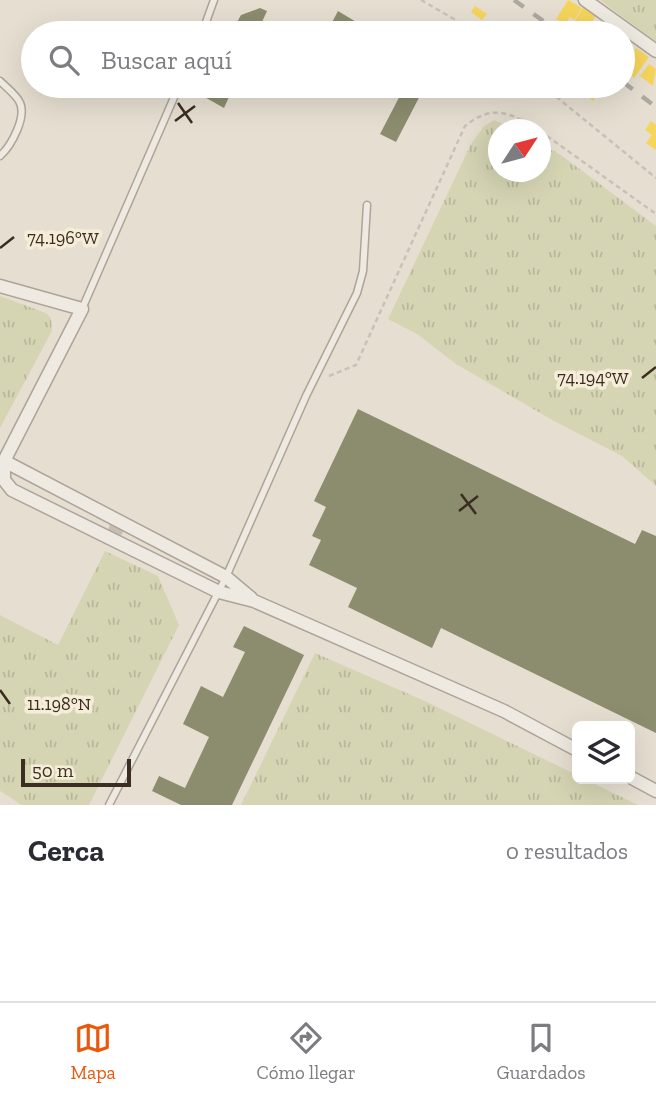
<!DOCTYPE html>
<html lang="es">
<meta charset="utf-8">
<style>
body{margin:0;font-family:"Zilla Slab",serif;background:#f2f2f3;color:#2b2b33}
.controls{position:absolute;right:21px;bottom:21px;display:grid;overflow:hidden;border-radius:10px;box-shadow:0 7px 28px #0002}
.controls button{width:63px;height:63px;display:grid;place-items:center;padding:0;border:0;border-bottom:2px solid #e1e1e2;background:#fff;color:#2b2b33;font:35px sans-serif}
.compass{position:absolute;left:488px;top:119px;width:63px;height:63px;border-radius:50%;background:#fff;box-shadow:0 7px 28px #0002;rotate:54deg}
.scale{position:absolute;left:21px;bottom:18px;width:110px;box-sizing:border-box;padding-left:7px;border:4px solid #3b2d21;border-top:0;font-size:19px;line-height:24px;white-space:nowrap;color:#3b2d21;-webkit-text-stroke:5px #f5edd8;paint-order:stroke}
.list{margin:0;padding:0;list-style:none}
h2{display:flex;justify-content:space-between;align-items:center;height:91px;margin:0;padding:0 28px;font-size:30px}
h2 small{font-size:23px;font-weight:400;color:#7c7c81}
.icon{flex:none;width:38px;height:38px;fill:none;stroke:currentColor;stroke-width:2;stroke-linecap:round;stroke-linejoin:round}
.map{position:relative;flex:none;width:656px;height:805px;overflow:hidden}
.search{position:absolute;background:#fff;box-shadow:0 7px 28px #0002;left:21px;right:21px;top:21px;height:77px;display:flex;align-items:center;gap:18px;box-sizing:border-box;padding:0 24px;border-radius:38px;color:#7c7c81;font-size:26px}
.sheet{height:196px;background:#fff}
nav{display:flex;justify-content:space-around;align-items:center;box-sizing:border-box;height:98px;border-top:2px solid #e1e1e2;background:#fff;font-size:19px;color:#7c7c81}
nav a{display:grid;justify-items:center;gap:4px}
nav .on{color:#ea580c}
.map>svg:first-child{display:block}
</style>
<div class="map">
<svg width="656" height="805" viewBox="0 0 656 805">
<defs>
<pattern id="grass-tufts" width="24" height="20" patternUnits="userSpaceOnUse" patternTransform="scale(1.75)"><rect width="24" height="20" fill="#d5d5b4"/><path d="M3 7l-1-3M5 7V3M7 7l1-3M15 17l-1-3M17 17v-4M19 17l1-3" fill="none" stroke="#b8b79a"/></pattern>
</defs>
<rect width="100%" height="100%" fill="#e6dfd1"/>
<path fill="url(#grass-tufts)" d="M600 0H656V42Z
M494 120 514 129 498 130V172H540L541 144 561 155 656 226V486L622 456 554 421 456 364 417 334 388 319 471 144 484 126Z
M0 296 46 313 51 318 52 331 0 428Z
M105 551 158 576 179 625 89 805H22L0 791V615L58 645Z
M315 653 427 702 577 775V779H584L638 805H241Z"/>
<path fill="#f6d55c" d="M568 0 582 8 574 20 570 17 565 24 556 19Z
M475 6 487 14 482 20 471 12Z
M584 6 596 15 586 33H575L569 30Z
M518 24 530 33H511Z
M623 42 634 50 627 60 623 57Z
M636 48 649 57 634 78 623 67Z
M649 64 656 69 653 86 640 76Z
M583 86H612L606 94 600 90 593 101 580 91Z
M651 121 656 125V150L646 143 652 135 645 130Z"/>
<path fill="#8c8c6e" d="M260 8 267 11 257 33H231L241 15Z
M338 11 368 29 366 33H339L329 28Z
M205 86H234L224 108 201 95Z
M405 86H425L396 142 380 134Z
M358 409 635 544 642 530 656 536V733L441 628 432 648 348 607 357 588 309 565 321 540 312 536 326 507 314 501Z
M244 626 304 655 232 805H181L152 791 159 776 185 788 209 737 183 724 201 686 223 697 245 652 233 647Z"/>
<path fill="#c9beb2" d="M110 524 124 529 121 536 108 530Z"/>
<g fill="none" stroke-linecap="round" stroke-linejoin="round">
<defs>
<path id="lane" d="M202 33 214 0
M0 81C6 87 15 94 19 101 28 116 11 146 0 156
M82 309 179 86
M109 805 226 577 306 396 357 293 363 271 367 205"/>
<path id="street" d="M585 0 656 51
M0 286 82 309 4 461V480L12 490 219 592 254 601 504 711 577 750
M4 461 226 577 251 598
M630 777 656 791"/>
</defs>
<use href="#lane" stroke="#aca499" stroke-width="9"/>
<use href="#street" stroke="#aca499" stroke-width="15"/>
<path stroke="#c7c1b9" stroke-width="2.5" stroke-dasharray="5 3.5" stroke-linecap="butt" d="M421 0 478 33
M543 86 656 178
M540 131 656 214
M329 376 356 365 465 126C492 104 510 112 538 130"/>
<use href="#lane" stroke="#eeeae2" stroke-width="6"/>
<use href="#street" stroke="#eeeae2" stroke-width="12"/>
<path stroke="#ada9a2" stroke-width="4.5" stroke-dasharray="12 12" stroke-linecap="butt" d="M514 0 560 33
M623 82 656 107"/>
</g>
<path fill="none" stroke="#3b2d21" stroke-width="2.5" d="M178 103 192 123M175 121 195 106M0 248 14 237M642 378 656 367M461 494 476 514M459 511 478 496M0 690 10 704"/>
<g font-size="18" text-anchor="middle" fill="#3b2d21" stroke="#f5edd8" stroke-width="7" stroke-linejoin="round" paint-order="stroke">
<text x="63" y="244">74.196°W</text>
<text x="593" y="384">74.194°W</text>
<text x="59" y="710">11.198°N</text>
</g>
</svg>
<div class="controls">
<button><svg class="icon" aria-label="layers" viewBox="0 0 24 24"><path d="M12 4l9 5-9 5-9-5zM3 14l9 5 9-5"/></svg></button>
</div>
<svg class="compass" viewBox="-18 -18 36 36"><path d="M0-13l5 13h-10z" fill="#e53935"/><path d="M0 13l5-13h-10z" fill="#7c7c81"/></svg>
<div class="scale">50 m</div>
<div class="search"><svg class="icon" aria-label="search" viewBox="0 0 24 24"><circle cx="10" cy="10" r="6"/><path d="M15 15l6 6"/></svg>Buscar aquí</div>
</div>
<section class="sheet">
<h2>Cerca<small>0 resultados</small></h2>
<ul class="list">
</ul>
</section>
<nav>
<a class="on"><svg class="icon" aria-label="map" viewBox="0 0 24 24"><path d="M3 6l6-2 6 2 6-2v14l-6 2-6-2-6 2zM9 4v14M15 6v14"/></svg>Mapa</a>
<a><svg class="icon" aria-label="directions" viewBox="0 0 24 24"><path d="M12 3l9 9-9 9-9-9zM9 14v-3h6M13 9l2 2-2 2"/></svg>Cómo llegar</a>
<a><svg class="icon" aria-label="saved" viewBox="0 0 24 24"><path d="M7 4h10v16l-5-4-5 4z"/></svg>Guardados</a>
</nav>
